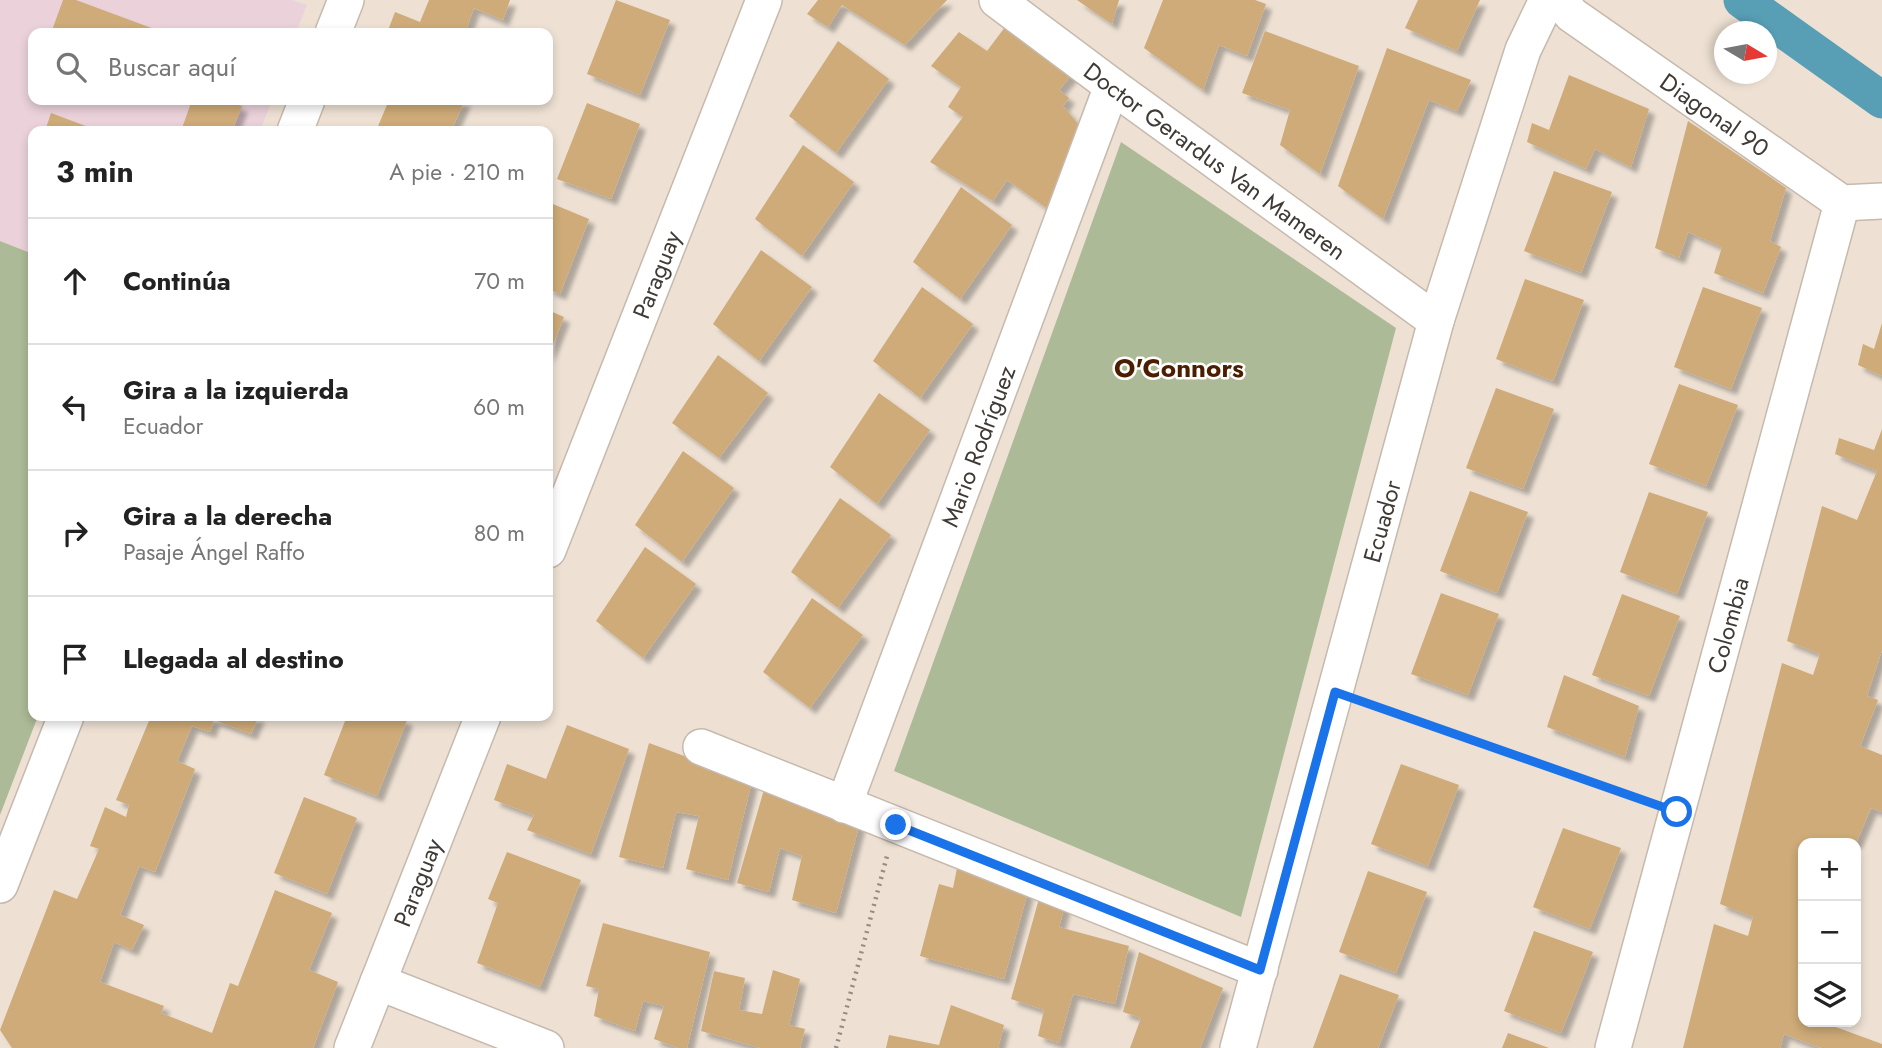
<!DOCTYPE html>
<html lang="es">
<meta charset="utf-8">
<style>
body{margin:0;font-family:Jost,sans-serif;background:#f6f6f6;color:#222}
.controls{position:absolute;right:21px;bottom:21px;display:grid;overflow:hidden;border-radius:14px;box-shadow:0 4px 10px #0003}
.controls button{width:63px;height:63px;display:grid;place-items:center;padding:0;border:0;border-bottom:2px solid #e0e0e0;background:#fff;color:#222;font:35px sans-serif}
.compass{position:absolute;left:1714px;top:21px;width:63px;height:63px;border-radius:50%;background:#fff;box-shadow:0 4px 10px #0003;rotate:100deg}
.stop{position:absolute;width:21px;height:21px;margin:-16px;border:5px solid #1a73e8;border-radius:50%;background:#fff}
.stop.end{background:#1a73e8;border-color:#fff;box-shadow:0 2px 7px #0008}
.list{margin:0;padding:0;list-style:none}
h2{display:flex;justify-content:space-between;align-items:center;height:91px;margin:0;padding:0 28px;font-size:30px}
h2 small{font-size:23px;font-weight:400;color:#767676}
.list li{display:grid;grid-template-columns:46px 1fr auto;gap:21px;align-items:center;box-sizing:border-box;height:126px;padding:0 28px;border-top:2px solid #e0e0e0}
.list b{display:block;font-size:26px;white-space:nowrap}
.list p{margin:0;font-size:23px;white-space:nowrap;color:#767676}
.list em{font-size:23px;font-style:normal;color:#767676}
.icon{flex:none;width:38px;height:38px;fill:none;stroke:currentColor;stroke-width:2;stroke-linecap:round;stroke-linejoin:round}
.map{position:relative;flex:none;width:1882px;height:1048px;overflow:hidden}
.search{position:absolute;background:#fff;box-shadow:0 4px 10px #0003;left:28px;top:28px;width:525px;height:77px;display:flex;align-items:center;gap:18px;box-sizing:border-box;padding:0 24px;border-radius:14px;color:#767676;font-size:26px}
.panel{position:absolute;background:#fff;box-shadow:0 4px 10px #0003;left:28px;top:126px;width:525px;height:595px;border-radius:14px}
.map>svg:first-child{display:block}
</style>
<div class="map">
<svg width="1882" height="1048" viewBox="0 0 1882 1048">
<defs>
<filter id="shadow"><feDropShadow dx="6" dy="6" stdDeviation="2" flood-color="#0004"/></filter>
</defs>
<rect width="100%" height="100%" fill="#eee1d4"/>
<path fill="#ebd2da" d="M0 0H292L307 5 296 33H33V100H272L260 131H33V254L0 241Z"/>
<path fill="#adba97" d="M1121 142 1396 328 1241 917 894 771Z
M0 241 33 254V716H38L0 815Z"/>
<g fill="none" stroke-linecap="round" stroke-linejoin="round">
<path stroke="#589fb5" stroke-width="37" d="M1742 0 1882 100"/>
</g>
<path fill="#ceab78" filter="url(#shadow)" d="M63 0H76L165 33H51Z
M429 0H510L503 20 474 8 465 33H387L395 12 420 22Z
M616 0 670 20 640 95 587 74Z
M818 0H947L905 45 842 5 828 27 807 14Z
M1077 0H1119L1112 24Z
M1163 0H1255L1266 4 1247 56 1219 45 1203 90 1144 48Z
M1418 0H1480L1457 51 1405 28Z
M1008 23 1074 72 1059 90 1069 98 1063 106 1080 126 1048 209 1007 180 993 201 930 162 963 117 948 107 961 87 931 66 959 32 987 51Z
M1265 31 1359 66 1320 174 1280 145 1290 110 1242 93Z
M838 41 889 79 836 153 789 116Z
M1387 48 1471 80 1457 111 1429 100 1383 219 1338 186Z
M1569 75 1649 109 1631 167 1595 149 1586 169 1527 142 1532 123 1549 130Z
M192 100H236L234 104 242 106 232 131H181Z
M389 100H465L451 131H376Z
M587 103 640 124 611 199 557 179Z
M51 113 99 131H45Z
M1688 121 1786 188 1770 241 1781 247 1763 293 1714 273 1722 247 1688 232 1679 258 1655 248Z
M803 145 854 182 802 256 755 219Z
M1554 171 1612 192 1581 273 1524 251Z
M961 187 1012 225 960 299 913 262Z
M548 202 589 219 560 294 548 289Z
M761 250 812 287 759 361 713 324Z
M1525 279 1584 300 1553 381 1496 359Z
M922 287 973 324 920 398 873 361Z
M1703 287 1762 308 1731 389 1674 367Z
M548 310 564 317 548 357Z
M1882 323V376L1858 365 1863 344 1874 349Z
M718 355 768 393 719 458 672 423Z
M1679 384 1738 405 1706 486 1649 464Z
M1496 388 1554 409 1523 489 1466 468Z
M879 393 930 430 877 504 830 467Z
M1882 429V650L1867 696 1878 700 1860 746 1882 755V812L1871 808 1856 843H1803V1022H1822L1882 1044V1048H1821L1784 1034 1780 1048H1683L1714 924 1748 936 1753 917 1720 904 1782 663 1813 675 1820 654 1787 641 1822 506 1857 520 1877 471 1835 454 1839 438 1874 450Z
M683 451 734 488 682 562 635 525Z
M1470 491 1528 512 1497 593 1440 571Z
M1649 492 1708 512 1677 594 1620 572Z
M840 498 891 535 838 608 791 572Z
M645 547 696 584 643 658 596 621Z
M1441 593 1499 614 1468 695 1411 674Z
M1622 594 1680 616 1649 696 1592 675Z
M812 598 863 635 810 708 763 672Z
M1564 675 1639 706 1625 757 1547 727Z
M151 716H259L251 734 214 720 210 732 192 726 177 761 195 769 155 872 139 866 120 915 144 925 132 950 114 942 100 982 164 1006 161 1013 212 1033 230 983 238 986 275 890 332 913 309 970 338 982 313 1048H12L0 1030 54 890 77 899 99 849 90 846 105 807 126 817 129 805 116 800Z
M347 716H396L407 720 377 796 324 775Z
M567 725 629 749 591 854 527 830 534 815 494 800 507 764 546 779Z
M649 743 752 781 728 880 686 869 699 816 676 812 663 868 619 857Z
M1401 764 1459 785 1428 866 1371 844Z
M765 786 860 822 836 913 792 900 802 856 780 848 769 892 737 883Z
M304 797 357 818 327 894 274 873Z
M1563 828 1621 848 1590 929 1533 907Z
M507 852 581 880 540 987 477 963 498 903 488 899Z
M958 863 1028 891 1004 979 920 956 939 884 953 888Z
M1368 871 1427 892 1396 973 1339 952Z
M1040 895 1065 905 1059 927 1129 946 1115 1004 1073 994 1059 1043 1038 1036 1044 1010 1011 999Z
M603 923 710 952 687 1048H678L654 1039 664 1006 643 1001 635 1031 594 1016 599 989 586 986Z
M1534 931 1593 952 1561 1033 1504 1011Z
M1139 952 1223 988 1200 1048H1130L1141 1018 1123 1012Z
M773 970 800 979 789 1025 805 1029 800 1048H760L701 1031 714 971 745 978 739 1010 762 1014Z
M1340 974 1399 995 1378 1048H1313Z
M951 1005 1004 1025 998 1048H886L889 1035 939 1045Z
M1508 1033 1549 1048H1502Z"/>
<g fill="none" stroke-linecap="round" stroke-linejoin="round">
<defs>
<g id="street">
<path id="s1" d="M997 0 1112 86 1436 321"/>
<path id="s2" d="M1559 0 1572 15 1842 203 1882 201"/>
<path d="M333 33 346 0"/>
<path d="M295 131 307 100"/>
<path id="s3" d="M548 550 764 0"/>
<path d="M701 747 1260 970"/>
<path id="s4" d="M844 805 1112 86"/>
<path d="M0 885 66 716"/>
<path d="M378 982 546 1048"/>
<path id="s5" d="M352 1048 483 716"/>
<path id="s6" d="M1238 1048 1436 321 1523 50 1547 0"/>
<path id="s7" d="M1613 1048 1842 203"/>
</g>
</defs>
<use href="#street" stroke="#c6b9ad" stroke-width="38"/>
<path stroke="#948b82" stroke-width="4.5" stroke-dasharray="2 5" stroke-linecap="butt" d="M1367 704 1646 801
M836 1048 887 856"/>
<use href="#street" stroke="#fff" stroke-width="35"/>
</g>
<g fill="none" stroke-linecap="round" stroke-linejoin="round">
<path stroke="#1a73e8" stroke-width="9" d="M896 825 1260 970 1335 692 1677 812"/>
</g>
<g text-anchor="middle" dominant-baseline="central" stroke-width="5" stroke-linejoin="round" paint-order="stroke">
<g font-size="24" fill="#3f3a35" stroke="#fff">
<text stroke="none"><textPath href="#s2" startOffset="194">Diagonal 90</textPath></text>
<text stroke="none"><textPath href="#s1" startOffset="271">Doctor Gerardus Van Mameren</textPath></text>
<text stroke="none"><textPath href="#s3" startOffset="296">Paraguay</textPath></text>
<text stroke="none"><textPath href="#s4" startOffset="383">Mario Rodríguez</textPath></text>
<text stroke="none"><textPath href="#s6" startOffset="546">Ecuador</textPath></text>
<text stroke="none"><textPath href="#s7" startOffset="438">Colombia</textPath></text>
<text stroke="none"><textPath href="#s5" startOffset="178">Paraguay</textPath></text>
</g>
<g font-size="26" font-weight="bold" fill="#4b1e00" stroke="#fff">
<text x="1179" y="368">O'Connors</text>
</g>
</g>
</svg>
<div class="controls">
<button>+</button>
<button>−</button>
<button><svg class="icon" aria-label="layers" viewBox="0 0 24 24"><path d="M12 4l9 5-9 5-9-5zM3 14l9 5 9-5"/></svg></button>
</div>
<svg class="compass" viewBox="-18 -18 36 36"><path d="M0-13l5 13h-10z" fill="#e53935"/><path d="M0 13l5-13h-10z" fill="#767676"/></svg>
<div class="stop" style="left:1677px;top:812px"></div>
<div class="stop end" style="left:896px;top:825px"></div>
<div class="search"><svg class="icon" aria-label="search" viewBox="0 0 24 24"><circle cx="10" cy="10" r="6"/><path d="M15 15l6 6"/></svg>Buscar aquí</div>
<section class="panel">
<h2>3 min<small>A pie · 210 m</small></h2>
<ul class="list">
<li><svg class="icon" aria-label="ahead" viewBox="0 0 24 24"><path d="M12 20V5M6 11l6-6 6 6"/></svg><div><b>Continúa</b></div><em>70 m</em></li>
<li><svg class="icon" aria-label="left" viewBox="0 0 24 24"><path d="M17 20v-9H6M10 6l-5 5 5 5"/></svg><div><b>Gira a la izquierda</b><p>Ecuador</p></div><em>60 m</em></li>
<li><svg class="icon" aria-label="right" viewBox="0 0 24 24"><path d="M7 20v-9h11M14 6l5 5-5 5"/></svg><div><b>Gira a la derecha</b><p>Pasaje Ángel Raffo</p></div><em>80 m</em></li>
<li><svg class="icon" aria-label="arrive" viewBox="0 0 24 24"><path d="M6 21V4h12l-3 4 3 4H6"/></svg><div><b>Llegada al destino</b></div></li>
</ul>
</section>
</div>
